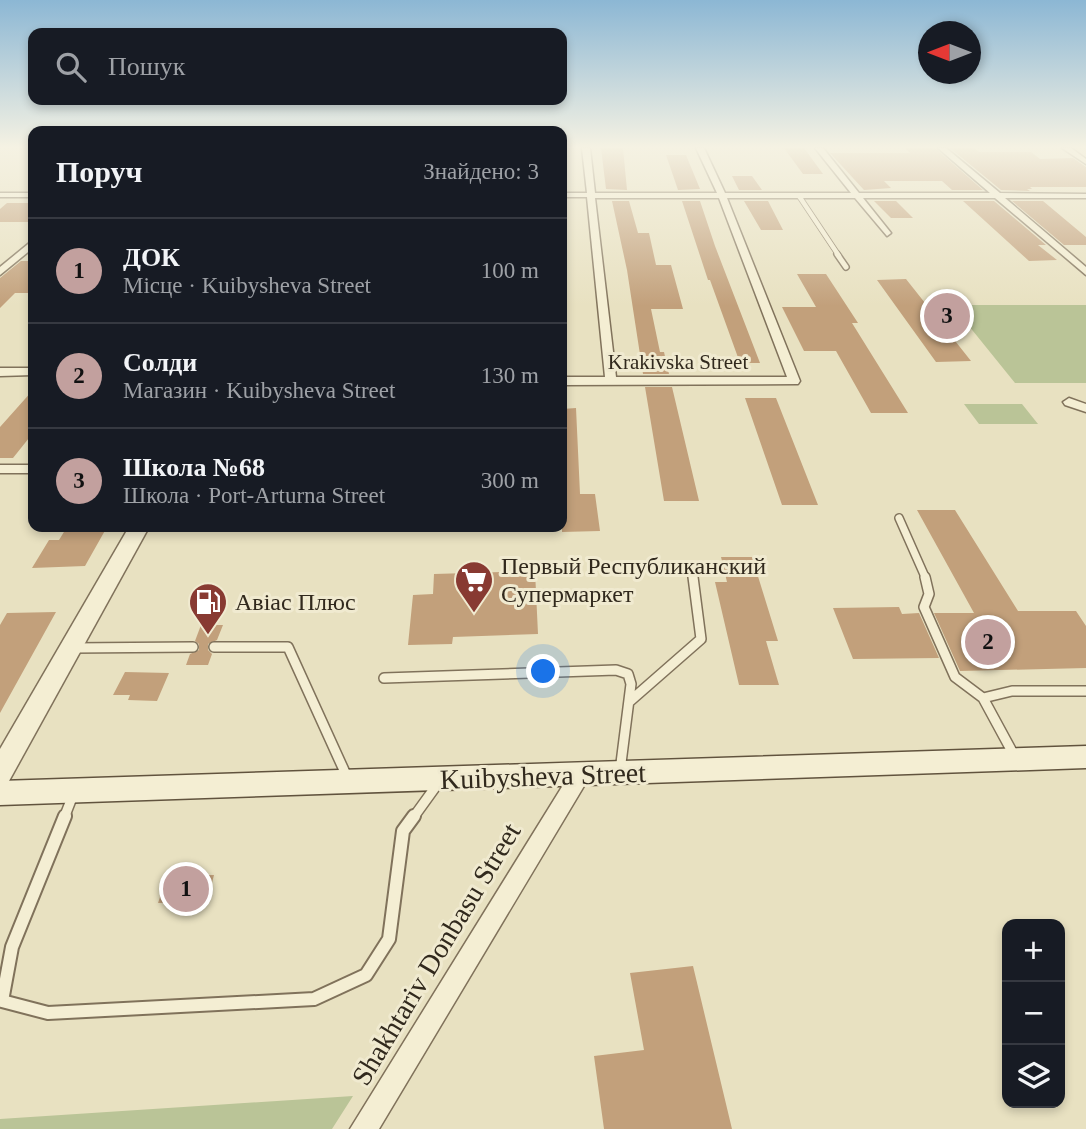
<!DOCTYPE html>
<html lang="uk">
<meta charset="utf-8">
<style>
body{margin:0;font-family:Georgia,serif;background:#20242c;color:#f1f3f6}
.controls{position:absolute;right:21px;bottom:21px;display:grid;overflow:hidden;border-radius:14px;box-shadow:0 4px 10px #0003}
.controls button{width:63px;height:63px;display:grid;place-items:center;padding:0;border:0;border-bottom:2px solid #363941;background:#171b24;color:#f1f3f6;font:35px sans-serif}
.compass{position:absolute;left:918px;top:21px;width:63px;height:63px;border-radius:50%;background:#171b24;box-shadow:0 4px 10px #0003;rotate:270deg}
.you{position:absolute;left:544px;top:672px;width:24px;height:24px;margin:-18px;border:5px solid #fff;border-radius:50%;background:#1a73e8;box-shadow:0 0 0 10px #1a73e833}
.badge{display:grid;place-items:center;width:46px;height:46px;border-radius:50%;background:#c2a09e;color:#111;font-size:23px;font-weight:700}
.pin{position:absolute;translate:-50% -50%;border:4px solid #fff;box-shadow:0 2px 7px #0006}
.list{margin:0;padding:0;list-style:none}
h2{display:flex;justify-content:space-between;align-items:center;height:91px;margin:0;padding:0 28px;font-size:30px}
h2 small{font-size:23px;font-weight:400;color:#9ea1a6}
.list li{display:grid;grid-template-columns:46px 1fr auto;gap:21px;align-items:center;box-sizing:border-box;height:105px;padding:0 28px;border-top:2px solid #363941}
.list b{display:block;font-size:26px;white-space:nowrap}
.list p{margin:0;font-size:23px;white-space:nowrap;color:#9ea1a6}
.list em{font-size:23px;font-style:normal;color:#9ea1a6}
.icon{flex:none;width:38px;height:38px;fill:none;stroke:currentColor;stroke-width:2;stroke-linecap:round;stroke-linejoin:round}
.map{position:relative;flex:none;width:1086px;height:1129px;overflow:hidden}
.search{position:absolute;background:#171b24;box-shadow:0 4px 10px #0003;left:28px;top:28px;width:539px;height:77px;display:flex;align-items:center;gap:18px;box-sizing:border-box;padding:0 24px;border-radius:14px;color:#9ea1a6;font-size:26px}
.panel{position:absolute;background:#171b24;box-shadow:0 4px 10px #0003;left:28px;top:126px;width:539px;height:406px;border-radius:14px}
.map>svg:first-child{display:block}
</style>
<div class="map">
<svg width="1086" height="1129" viewBox="0 0 1086 1129">
<rect width="100%" height="100%" fill="#e8e1c1"/>
<path fill="#bac497" d="M952 305H1086V383H1015Z
M964 404H1022L1038 424H979Z
M353 1096 332 1129H0V1119Z"/>
<path fill="#c2a07b" d="M601 148H623L627 190 606 189Z
M784 148H804L823 174H803Z
M905 148H935L983 190H952L942 181H884L891 188 864 190 830 153H910Z
M950 148H974L979 152H1031L1040 159 1073 158 1086 167V187H1030L1032 189H1027L1030 191 1001 190Z
M666 155H686L700 189 678 190Z
M732 176H752L762 190H739Z
M612 201H629L638 233H649L656 265H671L683 309H651L660 352H664L669 374H643L627 270Z
M682 201H700L715 246 760 363H740L710 280H708Z
M744 201H768L783 230H761Z
M874 201H896L913 218H891Z
M963 201H994L1046 245H1038L1057 260 1029 261Z
M1012 201H1043L1086 237V245H1064Z
M7 203H33V222H0V209Z
M21 261H33V293H15L0 308V278Z
M797 274H826L858 323H852L908 413H871L836 351H804L782 307H816Z
M906 279 971 361 936 362 877 280Z
M645 387H672L699 501H664Z
M33 390V433L13 458H0V427Z
M745 398H776L818 505H782Z
M576 408 580 494H595L600 531 562 532V409Z
M917 510H955L1018 611H1076L1086 626V668L960 671 934 613H974Z
M67 527H107L85 566 32 568 49 540H59Z
M721 557H752L778 641H766L779 685H739L715 582H727Z
M535 571 538 634 453 637 452 644 408 645 413 595 433 594 434 574Z
M899 607 902 614 919 613 939 658 853 659 833 608Z
M56 612 0 713V625L7 613Z
M201 625H223L217 640 208 644V650L212 654 208 665H186L190 654 199 650V644L195 641Z
M125 672 169 673 157 701 128 700 130 695H113Z
M214 875 207 902 158 903 167 876Z
M693 966 732 1129H604L594 1056 644 1050 630 973Z"/>
<g fill="none" stroke-linecap="round" stroke-linejoin="round">
<defs>
<path id="service-far4" d="M799 196 839 256"/>
<path id="service-far3" d="M837 254 846 267"/>
<path id="service-far2" d="M899 518 926 579
M692 568 693 579"/>
<path id="service-far1" d="M925 577 929 594 924 607 955 677 983 698 1015 757
M214 647H288L348 779
M73 648 193 647
M384 678 616 670 628 674 631 684 620 771
M983 698 1012 691H1086
M629 702 701 639 693 577
M64 818 73 795
M413 818 439 782"/>
<path id="service" d="M65 816 12 947 2 1001 48 1013 314 999 366 975 389 939 403 831 414 816"/>
<path id="minor" d="M582 148H590L595 193H717L696 148H704L725 193H851L815 148H823L859 193H990L938 148H946L1000 193 1086 194V198H1005L1086 267V275L995 198H863L891 233 887 236 855 198H727L800 381 798 384 562 385V377H605L587 197H562V193H587ZM595 198H719L787 377H616Z
M1062 148H1071L1086 159V164Z
M0 193H33V197H0Z
M33 240V248L0 275V267Z
M0 368H33V375L0 376Z
M1069 398 1086 404V412L1065 405 1063 402Z
M0 465H33V473H0Z
M580 767 587 769 590 775 587 781 379 1129H350L573 769Z"/>
<path id="tertiary" d="M129 527H149L9 781 0 784V749Z"/>
<path id="secondary" d="M1086 746V768L0 805V781Z"/>
</defs>
<use href="#service-far4" stroke="#80725b" stroke-width="6"/>
<use href="#service-far3" stroke="#80725b" stroke-width="8"/>
<use href="#service-far2" stroke="#80725b" stroke-width="10"/>
<use href="#service-far1" stroke="#80725b" stroke-width="12"/>
<use href="#service" stroke="#80725b" stroke-width="16"/>
<use href="#minor" stroke="#80725b" stroke-width="3"/>
<use href="#tertiary" stroke="#80725b" stroke-width="3"/>
<use href="#secondary" stroke="#61533e" stroke-width="3"/>
<use href="#service-far4" stroke="#f4eed3" stroke-width="4.5"/>
<use href="#service-far3" stroke="#f4eed3" stroke-width="5"/>
<use href="#service-far2" stroke="#f4eed3" stroke-width="7"/>
<use href="#service-far1" stroke="#f4eed3" stroke-width="9"/>
<use href="#service" stroke="#f4eed3" stroke-width="12"/>
<use href="#minor" fill="#f4eed3" fill-rule="evenodd"/>
<use href="#tertiary" fill="#f4eed3" fill-rule="evenodd"/>
<use href="#secondary" fill="#f4eed3" fill-rule="evenodd"/>
</g>
<linearGradient id="sky" x2="0" y2="1"><stop stop-color="#8cb7d4"/><stop offset="0.48" stop-color="#f5f2e3"/><stop offset="1" stop-color="#f5f2e3" stop-opacity="0"/></linearGradient>
<rect width="1086" height="306" fill="url(#sky)"/>
<defs>
<symbol id="supermarket-pin" viewBox="-11 -11 22 30"><path d="M0 17L-7.5 6A9.5 9.5 0 1 1 7.5 6Z" fill="#883a32" stroke="#f0ead0"/><path d="M-6-5.5h2.5l.6 2H6L4.5 2H-2.5L-4.4-4H-6ZM-1.5 3.2a1.3 1.3 0 1 0 .1 0ZM3 3.2a1.3 1.3 0 1 0 .1 0Z" fill="#fff"/></symbol>
<symbol id="fuel-pin" viewBox="-11 -11 22 30"><path d="M0 17L-7.5 6A9.5 9.5 0 1 1 7.5 6Z" fill="#883a32" stroke="#f0ead0"/><path d="M-5.5-6h7V0h2V4h1.3V-2.5L3-4.5l.8-.8L6-3V5H2.5V1h-1V6h-7ZM-4.2-4.7v3.2H.2V-4.7Z" fill="#fff"/></symbol>
</defs>
<g fill-rule="evenodd">
<use href="#supermarket-pin" x="452" y="558" width="44" height="60"/>
<use href="#fuel-pin" x="186" y="580" width="44" height="60"/>
</g>
<g text-anchor="middle" dominant-baseline="central" stroke-width="6" stroke-linejoin="round" paint-order="stroke">
<g font-size="21" fill="#31291d" stroke="#f0ead0">
<text x="678" y="362">Krakivska Street</text>
</g>
<g font-size="24" fill="#31291d" stroke="#f0ead0" text-anchor="start">
<text x="501" y="566">Первый Республиканский<tspan x="501" dy="28">Супермаркет</tspan></text>
<text x="235" y="602">Авіас Плюс</text>
</g>
<g font-size="28" fill="#31291d" stroke="#f0ead0">
<text transform="translate(543 776) rotate(-2)">Kuibysheva Street</text>
<text transform="translate(436 954) rotate(-59)">Shakhtariv Donbasu Street</text>
</g>
</g>
</svg>
<div class="controls">
<button>+</button>
<button>−</button>
<button><svg class="icon" aria-label="layers" viewBox="0 0 24 24"><path d="M12 4l9 5-9 5-9-5zM3 14l9 5 9-5"/></svg></button>
</div>
<svg class="compass" viewBox="-18 -18 36 36"><path d="M0-13l5 13h-10z" fill="#e53935"/><path d="M0 13l5-13h-10z" fill="#9ea1a6"/></svg>
<div class="you"></div>
<div class="pin badge" style="left:186px;top:889px">1</div>
<div class="pin badge" style="left:988px;top:642px">2</div>
<div class="pin badge" style="left:947px;top:316px">3</div>
<div class="search"><svg class="icon" aria-label="search" viewBox="0 0 24 24"><circle cx="10" cy="10" r="6"/><path d="M15 15l6 6"/></svg>Пошук</div>
<section class="panel">
<h2>Поруч<small>Знайдено: 3</small></h2>
<ul class="list">
<li><span class="badge">1</span><div><b>ДОК</b><p>Місце · Kuibysheva Street</p></div><em>100 m</em></li>
<li><span class="badge">2</span><div><b>Солди</b><p>Магазин · Kuibysheva Street</p></div><em>130 m</em></li>
<li><span class="badge">3</span><div><b>Школа №68</b><p>Школа · Port-Arturna Street</p></div><em>300 m</em></li>
</ul>
</section>
</div>
